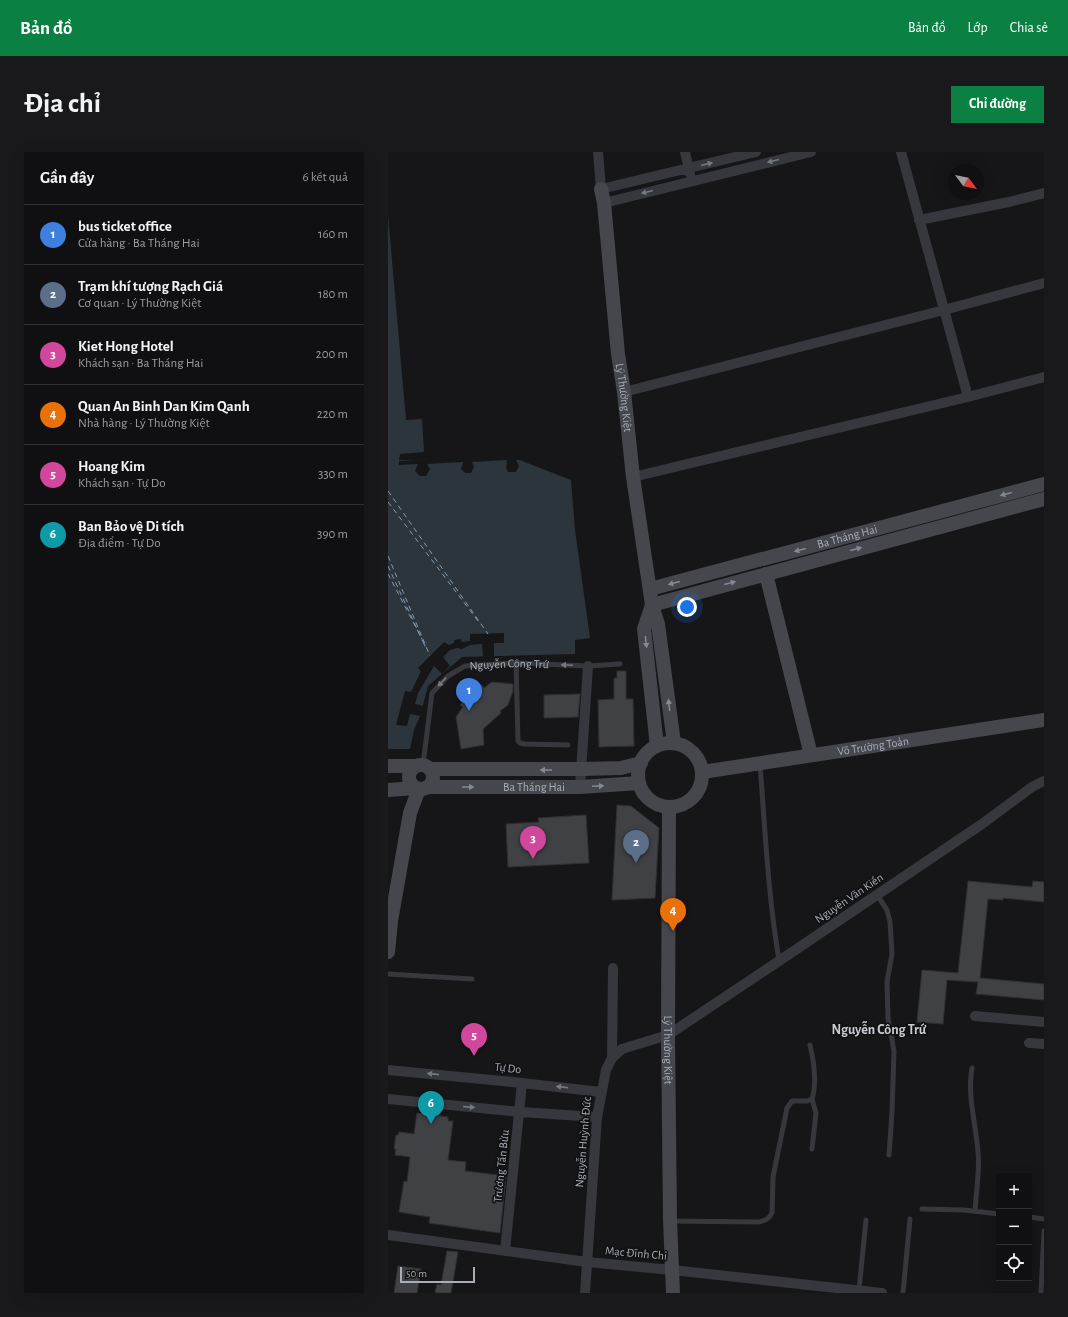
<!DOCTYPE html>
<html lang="vi">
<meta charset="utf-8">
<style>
body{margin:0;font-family:"Alegreya Sans",sans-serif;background:#19191b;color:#f1f3f6}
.controls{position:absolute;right:12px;bottom:12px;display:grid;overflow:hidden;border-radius:0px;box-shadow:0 4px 16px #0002}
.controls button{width:36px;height:36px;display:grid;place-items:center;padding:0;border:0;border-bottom:1px solid #303032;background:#101012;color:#f1f3f6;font:20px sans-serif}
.compass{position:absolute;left:560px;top:12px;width:36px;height:36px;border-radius:50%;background:#101012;box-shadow:0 4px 16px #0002;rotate:122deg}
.scale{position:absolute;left:12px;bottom:10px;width:75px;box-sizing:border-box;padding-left:4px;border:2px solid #a8adb8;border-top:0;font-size:11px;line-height:14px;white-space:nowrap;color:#a8adb8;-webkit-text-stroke:3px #111113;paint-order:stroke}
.you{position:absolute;left:299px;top:455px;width:14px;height:14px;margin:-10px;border:3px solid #fff;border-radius:50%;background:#1a73e8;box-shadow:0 0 0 6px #1a73e833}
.badge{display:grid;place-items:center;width:26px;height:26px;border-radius:50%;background:#0b8043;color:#fff;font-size:13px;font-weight:700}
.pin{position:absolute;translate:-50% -33px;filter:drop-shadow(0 1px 2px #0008)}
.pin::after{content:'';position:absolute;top:21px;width:14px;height:12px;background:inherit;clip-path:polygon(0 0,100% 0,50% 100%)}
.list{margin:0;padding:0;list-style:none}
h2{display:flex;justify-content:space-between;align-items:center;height:52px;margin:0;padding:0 16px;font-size:17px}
h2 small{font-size:13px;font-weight:400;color:#9c9d9f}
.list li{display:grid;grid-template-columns:26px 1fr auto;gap:12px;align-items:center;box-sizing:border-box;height:60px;padding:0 16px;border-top:1px solid #303032}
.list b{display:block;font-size:15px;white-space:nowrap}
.list p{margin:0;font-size:13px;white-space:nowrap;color:#9c9d9f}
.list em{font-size:13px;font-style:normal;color:#9c9d9f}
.icon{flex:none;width:22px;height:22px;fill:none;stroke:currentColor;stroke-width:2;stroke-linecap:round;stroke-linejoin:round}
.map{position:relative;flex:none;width:656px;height:1141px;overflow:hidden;border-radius:0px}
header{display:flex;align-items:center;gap:24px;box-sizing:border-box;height:56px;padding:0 20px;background:#0b8043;color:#fff}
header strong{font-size:19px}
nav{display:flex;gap:22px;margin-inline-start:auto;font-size:14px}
.intro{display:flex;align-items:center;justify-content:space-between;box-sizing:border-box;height:96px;padding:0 24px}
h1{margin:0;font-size:28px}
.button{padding:10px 18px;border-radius:0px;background:#0b8043;color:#fff;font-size:14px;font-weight:700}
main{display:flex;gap:24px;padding:0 24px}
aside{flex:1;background:#101012;border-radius:0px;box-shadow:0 4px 16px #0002}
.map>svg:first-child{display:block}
</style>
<header>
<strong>Bản đồ</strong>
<nav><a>Bản đồ</a><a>Lớp</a><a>Chia sẻ</a></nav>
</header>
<div class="intro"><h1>Địa chỉ</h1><a class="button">Chỉ đường</a></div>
<main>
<aside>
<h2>Gần đây<small>6 kết quả</small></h2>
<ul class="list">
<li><span class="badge" style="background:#3f7fe0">1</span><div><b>bus ticket office</b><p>Cửa hàng · Ba Tháng Hai</p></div><em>160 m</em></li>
<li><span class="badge" style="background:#5c6f8a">2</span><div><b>Trạm khí tượng Rạch Giá</b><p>Cơ quan · Lý Thường Kiệt</p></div><em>180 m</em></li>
<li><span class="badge" style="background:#d1479c">3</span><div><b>Kiet Hong Hotel</b><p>Khách sạn · Ba Tháng Hai</p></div><em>200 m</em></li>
<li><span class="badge" style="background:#e8710a">4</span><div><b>Quan An Binh Dan Kim Qanh</b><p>Nhà hàng · Lý Thường Kiệt</p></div><em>220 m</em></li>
<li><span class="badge" style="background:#d1479c">5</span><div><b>Hoang Kim</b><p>Khách sạn · Tự Do</p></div><em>330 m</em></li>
<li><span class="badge" style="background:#0f9aa8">6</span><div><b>Ban Bảo vệ Di tích</b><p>Địa điểm · Tự Do</p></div><em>390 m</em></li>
</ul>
</aside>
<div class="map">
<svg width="656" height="1141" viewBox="0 0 656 1141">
<rect width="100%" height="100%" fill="#161618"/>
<path fill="#2c353c" d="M0 63 18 268 34 267 36 300 12 302 11 308 129 307 183 328 187 378 202 486 187 488V502L74 505 40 534 32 564 26 578 22 597H0Z"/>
<path fill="#161618" d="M81 305H130L136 308H128L131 314 128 320H120L118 315 119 308 84 310 86 315 83 321H77L73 317 75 310 39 312 42 317 38 324H32L27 319 30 312 11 313V309Z
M116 481V491H106V505H95L94 492 82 493 74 497 69 496 62 498 55 505 62 514 54 522 46 514 30 541 27 552 35 554 32 564 22 562 19 574 8 573 17 539 23 540 33 519 30 516 56 490 61 493 66 491V488L73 487 74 490 82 489V482Z"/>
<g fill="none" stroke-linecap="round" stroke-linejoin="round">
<path stroke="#7f9bb3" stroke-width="1" stroke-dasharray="5 4" stroke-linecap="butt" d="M0 339 100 482
M0 350 90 469
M0 404 42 504
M0 414 35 490
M0 422 34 487
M35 490 38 496"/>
</g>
<path fill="#404145" stroke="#303034" d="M229 519H238V547H245L246 594 211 595 210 548 226 547V526H229Z
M104 530 125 532V539L120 553 112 559 113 561 95 577 96 593 73 597 68 565 75 555 72 553 93 532 96 536Z
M192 542 190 565 156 566V543Z
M229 653 243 654 271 676 267 746 224 748Z
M198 663 201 711 120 715 118 672 151 670 150 666Z
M580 729 644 735 645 729 656 730V750L615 746V748L600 747 592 826 656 832V848L588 842 590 830 559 828 555 872 529 870 534 818 570 821Z
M29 961 60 965V969H65L60 1008 78 1010 77 1019 118 1024 112 1081 41 1071 42 1065 11 1060 16 1029 19 1030 22 1005 7 1003 8 997H6L8 983H10L11 980 26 982Z
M59 1099 70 1100 63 1141H47L49 1132 53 1133Z
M10 1114 33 1117 29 1141H6Z"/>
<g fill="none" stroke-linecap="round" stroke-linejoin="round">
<g stroke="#37383d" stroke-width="5">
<path d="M128 511 130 589 132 591 137 592 180 593"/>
<path d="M372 612C377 677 380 743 391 808"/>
<path id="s1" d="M35 613 44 541 60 524 77 514 128 511 200 514 232 512"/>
<path d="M489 743 499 758 502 770 504 802 499 830 500 866 506 899 504 960 501 1003"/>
<path d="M0 822 84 827"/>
<path d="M584 916C579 944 588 972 590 1000 592 1019 588 1040 587 1059"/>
<path d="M424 997 428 961 424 947"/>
<path d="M534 1057 576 1058 611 1062"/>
<path d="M641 1065 656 1067"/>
<path d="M283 1069 371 1070C378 1068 381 1067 384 1061L385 1025 399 956 404 949H419L424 947C429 931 426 910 422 893"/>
<path d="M471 1138 478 1068"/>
<path d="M515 1141 522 1067"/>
<path d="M653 1141 656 1079"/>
</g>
<path stroke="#37383d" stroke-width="10" d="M210 0 213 37 368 0
M297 0 302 22
M513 0 580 245
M216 51 423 0
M531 68 621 50 656 41
M236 240 556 158 656 131
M245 325 580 245 656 225
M192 635 200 514
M587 864 656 870
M641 891 656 892
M224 906 225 816
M0 918 134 931 213 940
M0 947 132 960 209 965
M0 1083 199 1110 284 1118 494 1141
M117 1099 134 931
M197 1141 209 965 218 918 224 906 234 897 280 883 391 809 594 672 644 635 656 629"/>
<g stroke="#45474d" stroke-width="14">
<path id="s2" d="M213 37 216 51 230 202 236 240 245 325 264 453 270 472 286 591"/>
<path d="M378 422 423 603"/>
<path id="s3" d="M262 437 656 332"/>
<path d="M264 453 656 347"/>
<path d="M264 453 256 477 269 594"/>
<circle cx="282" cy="623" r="32"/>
<circle cx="33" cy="625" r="12"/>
<path d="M0 614H27"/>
<path d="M43 617H193L233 616 253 611"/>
<path id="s4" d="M314 620 656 568"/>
<path id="s5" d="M41 635H192L251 631"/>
<path d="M0 638 27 636"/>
<path id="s6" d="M281 655 280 883 282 1068 285 1141"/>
<path d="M0 800 3 769 22 661 31 637"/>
</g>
</g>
<defs><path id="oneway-solid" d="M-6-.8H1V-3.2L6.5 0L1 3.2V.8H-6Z"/></defs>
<g fill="#757881">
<use href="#oneway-solid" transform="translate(385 9) rotate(166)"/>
<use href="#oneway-solid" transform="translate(319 12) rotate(-14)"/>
<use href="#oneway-solid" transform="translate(259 40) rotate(166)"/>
<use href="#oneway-solid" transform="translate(179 513) rotate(-178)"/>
<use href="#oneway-solid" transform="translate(54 530) rotate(133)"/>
<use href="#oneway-solid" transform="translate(45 922) rotate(-174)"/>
<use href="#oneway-solid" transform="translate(174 935) rotate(-173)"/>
<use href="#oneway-solid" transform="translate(81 955) rotate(5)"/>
</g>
<g fill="#858993">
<use href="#oneway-solid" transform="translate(618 342) rotate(165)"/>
<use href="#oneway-solid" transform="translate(468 397) rotate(-15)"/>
<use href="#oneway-solid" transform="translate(412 398) rotate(165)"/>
<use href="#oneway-solid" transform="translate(286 431) rotate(165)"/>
<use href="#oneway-solid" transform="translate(342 431) rotate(-15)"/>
<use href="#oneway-solid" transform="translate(258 490) rotate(84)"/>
<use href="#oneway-solid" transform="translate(281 553) rotate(-97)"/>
<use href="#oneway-solid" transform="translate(158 618) rotate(180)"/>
<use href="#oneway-solid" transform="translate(210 634) rotate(-3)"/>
<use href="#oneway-solid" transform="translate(80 635)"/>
</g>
<g text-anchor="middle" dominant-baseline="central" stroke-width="3.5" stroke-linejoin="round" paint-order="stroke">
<g font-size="12" fill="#a8adb8" stroke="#111113">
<text stroke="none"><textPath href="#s2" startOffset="210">Lý Thường Kiệt</textPath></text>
<text stroke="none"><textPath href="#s3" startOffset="204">Ba Tháng Hai</textPath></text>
<text stroke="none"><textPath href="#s1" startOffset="160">Nguyễn Công Trứ</textPath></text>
<text stroke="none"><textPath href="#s4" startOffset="173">Võ Trường Toản</textPath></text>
<text stroke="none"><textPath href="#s5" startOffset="105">Ba Tháng Hai</textPath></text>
<text transform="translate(461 746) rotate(-34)">Nguyễn Văn Kiến</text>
<text stroke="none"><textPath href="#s6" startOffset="243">Lý Thường Kiệt</textPath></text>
<text transform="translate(120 916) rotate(6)">Tự Do</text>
<text transform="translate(195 990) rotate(-85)">Nguyễn Huỳnh Đức</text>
<text transform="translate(113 1014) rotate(-84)">Trương Tấn Bửu</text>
<text transform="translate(248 1101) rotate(5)">Mạc Đĩnh Chi</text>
</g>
<g font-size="14" font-weight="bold" fill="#c9ccd4" stroke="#111113">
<text x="491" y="878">Nguyễn Công Trứ</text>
</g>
</g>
</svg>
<div class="controls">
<button>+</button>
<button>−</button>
<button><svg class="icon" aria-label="locate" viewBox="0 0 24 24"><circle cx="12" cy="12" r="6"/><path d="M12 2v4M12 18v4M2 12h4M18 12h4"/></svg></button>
</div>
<svg class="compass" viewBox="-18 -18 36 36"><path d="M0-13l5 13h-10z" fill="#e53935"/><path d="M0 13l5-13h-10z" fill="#9c9d9f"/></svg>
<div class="scale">50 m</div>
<div class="you"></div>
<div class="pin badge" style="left:81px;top:559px;background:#3f7fe0">1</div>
<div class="pin badge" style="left:248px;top:711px;background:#5c6f8a">2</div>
<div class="pin badge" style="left:145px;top:707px;background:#d1479c">3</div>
<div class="pin badge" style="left:285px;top:779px;background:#e8710a">4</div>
<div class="pin badge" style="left:86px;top:904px;background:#d1479c">5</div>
<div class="pin badge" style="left:43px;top:972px;background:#0f9aa8">6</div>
</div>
</main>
